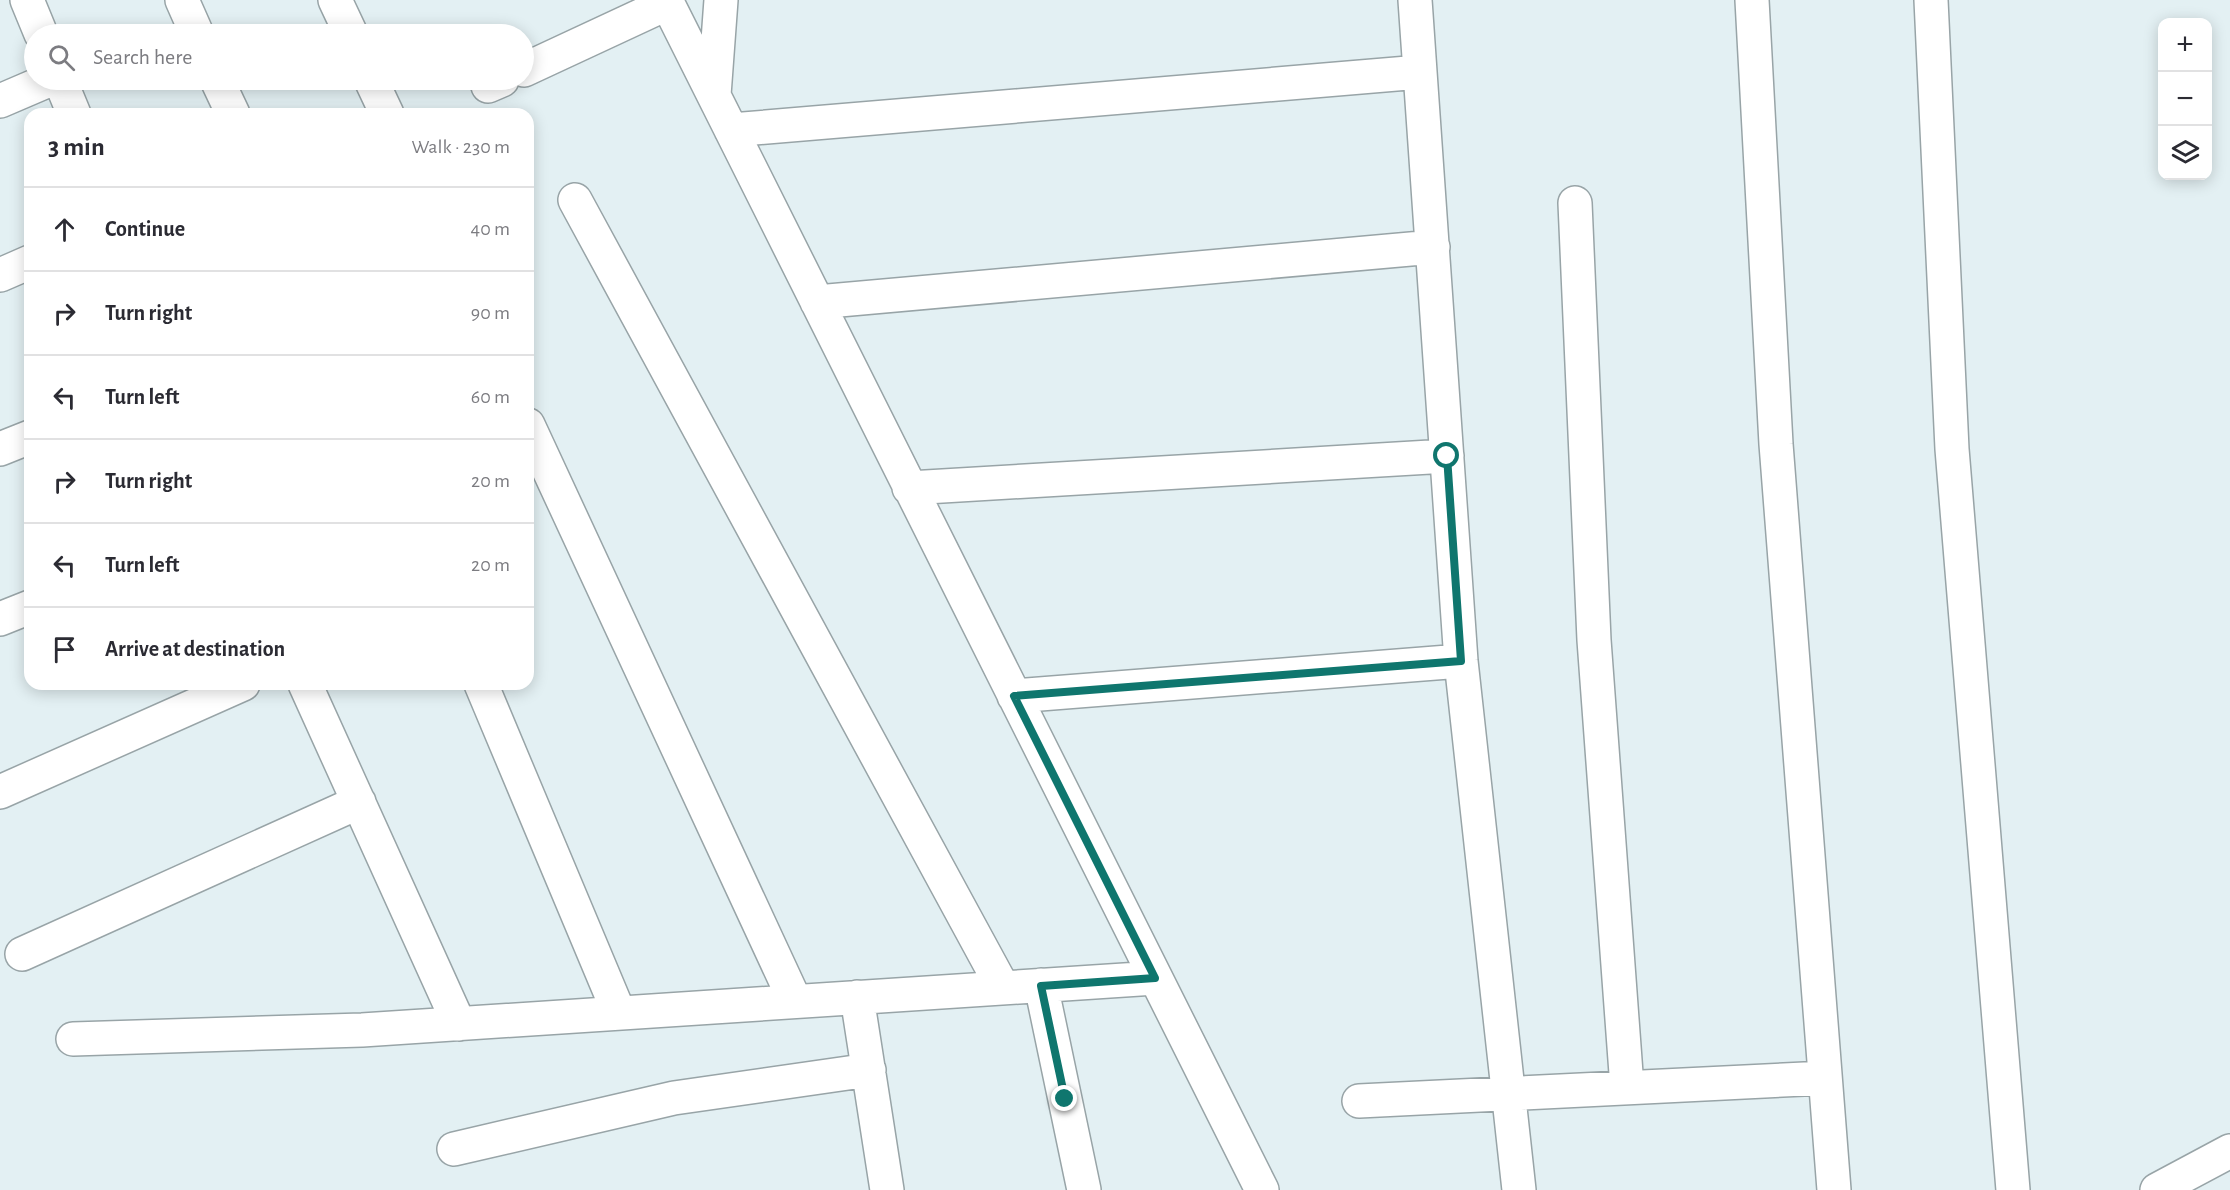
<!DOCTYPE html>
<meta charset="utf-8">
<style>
body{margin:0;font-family:"Alegreya Sans",sans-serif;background:#f2f2f3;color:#2b2b33}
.controls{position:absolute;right:18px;top:18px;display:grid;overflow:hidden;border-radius:12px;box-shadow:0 3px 15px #0003}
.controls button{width:54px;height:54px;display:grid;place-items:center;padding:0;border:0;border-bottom:2px solid #e1e1e2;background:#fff;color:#2b2b33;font:30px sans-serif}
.stop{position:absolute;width:18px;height:18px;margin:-14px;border:4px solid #0f766e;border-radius:50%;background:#fff}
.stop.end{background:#0f766e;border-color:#fff;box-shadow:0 2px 6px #0008}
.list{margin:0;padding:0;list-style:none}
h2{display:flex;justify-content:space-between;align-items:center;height:78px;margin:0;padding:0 24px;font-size:26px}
h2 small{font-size:20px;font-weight:400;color:#7c7c81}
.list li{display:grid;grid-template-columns:39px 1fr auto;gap:18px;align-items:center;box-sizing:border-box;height:84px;padding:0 24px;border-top:2px solid #e1e1e2}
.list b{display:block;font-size:22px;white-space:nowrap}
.list em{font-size:20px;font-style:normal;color:#7c7c81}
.icon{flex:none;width:33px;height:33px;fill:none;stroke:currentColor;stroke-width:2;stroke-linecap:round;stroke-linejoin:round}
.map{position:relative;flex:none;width:2230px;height:1190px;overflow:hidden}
.search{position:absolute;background:#fff;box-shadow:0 3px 15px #0003;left:24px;top:24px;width:510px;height:66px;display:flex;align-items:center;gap:15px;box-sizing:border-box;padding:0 21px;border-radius:33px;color:#7c7c81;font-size:22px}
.panel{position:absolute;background:#fff;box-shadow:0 3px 15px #0003;left:24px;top:108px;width:510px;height:582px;border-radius:18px}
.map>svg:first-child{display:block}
</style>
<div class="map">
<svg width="2230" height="1190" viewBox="0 0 2230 1190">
<rect width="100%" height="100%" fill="#e3f0f3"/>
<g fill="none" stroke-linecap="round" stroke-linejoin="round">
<defs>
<path id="minor" d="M27 0 41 34
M182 0 197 34
M335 0 351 34
M666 0 1262 1190
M1415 0 1461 661 1519 1190
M1752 0 1776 444 1834 1190
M1931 0 1952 449 2013 1190
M524 70 668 3
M60 80 74 114
M217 80 233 114
M371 80 387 114
M488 86 502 80
M714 95 721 0
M0 101 49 80
M731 130 1420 72
M575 200 1003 988
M1575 203 1594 640 1627 1087
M0 275 30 262
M817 302 1433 247
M528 425 795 1001
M0 449 30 437
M909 488 1447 456
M0 619 30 607
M305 684 459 1024
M481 684 619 1013
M1014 696 1461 661
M0 792 243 684
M22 954 359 802
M1041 985 1084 1190
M857 997 887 1190
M73 1039 362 1030 1155 978
M1359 1101 1825 1078
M454 1149 674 1098 869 1070"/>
<path id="major" d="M2157 1190 2230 1151"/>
</defs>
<use href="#minor" stroke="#98a4a7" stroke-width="36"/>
<use href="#major" stroke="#98a4a7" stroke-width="36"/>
<use href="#minor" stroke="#fff" stroke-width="33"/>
<use href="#major" stroke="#fff" stroke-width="33"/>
</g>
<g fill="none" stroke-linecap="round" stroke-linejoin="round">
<path stroke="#0f766e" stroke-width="8" d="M1065 1099 1041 986 1155 978 1014 696 1461 661 1447 456"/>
</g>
</svg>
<div class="controls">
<button>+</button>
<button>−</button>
<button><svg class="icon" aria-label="layers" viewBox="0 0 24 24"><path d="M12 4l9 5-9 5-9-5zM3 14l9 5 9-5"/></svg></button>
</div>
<div class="stop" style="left:1447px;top:456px"></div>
<div class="stop end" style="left:1065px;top:1099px"></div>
<div class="search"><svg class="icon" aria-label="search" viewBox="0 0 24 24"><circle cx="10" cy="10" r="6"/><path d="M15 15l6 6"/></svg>Search here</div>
<section class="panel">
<h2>3 min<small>Walk · 230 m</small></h2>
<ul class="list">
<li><svg class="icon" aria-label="ahead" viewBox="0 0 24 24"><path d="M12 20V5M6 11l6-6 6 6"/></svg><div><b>Continue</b></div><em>40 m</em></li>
<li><svg class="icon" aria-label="right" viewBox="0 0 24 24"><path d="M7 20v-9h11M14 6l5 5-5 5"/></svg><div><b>Turn right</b></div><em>90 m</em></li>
<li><svg class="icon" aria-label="left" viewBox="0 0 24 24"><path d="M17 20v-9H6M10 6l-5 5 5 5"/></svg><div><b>Turn left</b></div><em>60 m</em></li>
<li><svg class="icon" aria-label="right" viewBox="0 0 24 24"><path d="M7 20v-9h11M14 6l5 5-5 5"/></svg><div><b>Turn right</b></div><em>20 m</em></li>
<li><svg class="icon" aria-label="left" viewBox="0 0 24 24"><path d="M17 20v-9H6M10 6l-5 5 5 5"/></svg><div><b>Turn left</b></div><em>20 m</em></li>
<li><svg class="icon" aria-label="arrive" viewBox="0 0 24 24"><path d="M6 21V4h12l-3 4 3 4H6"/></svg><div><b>Arrive at destination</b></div></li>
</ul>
</section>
</div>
